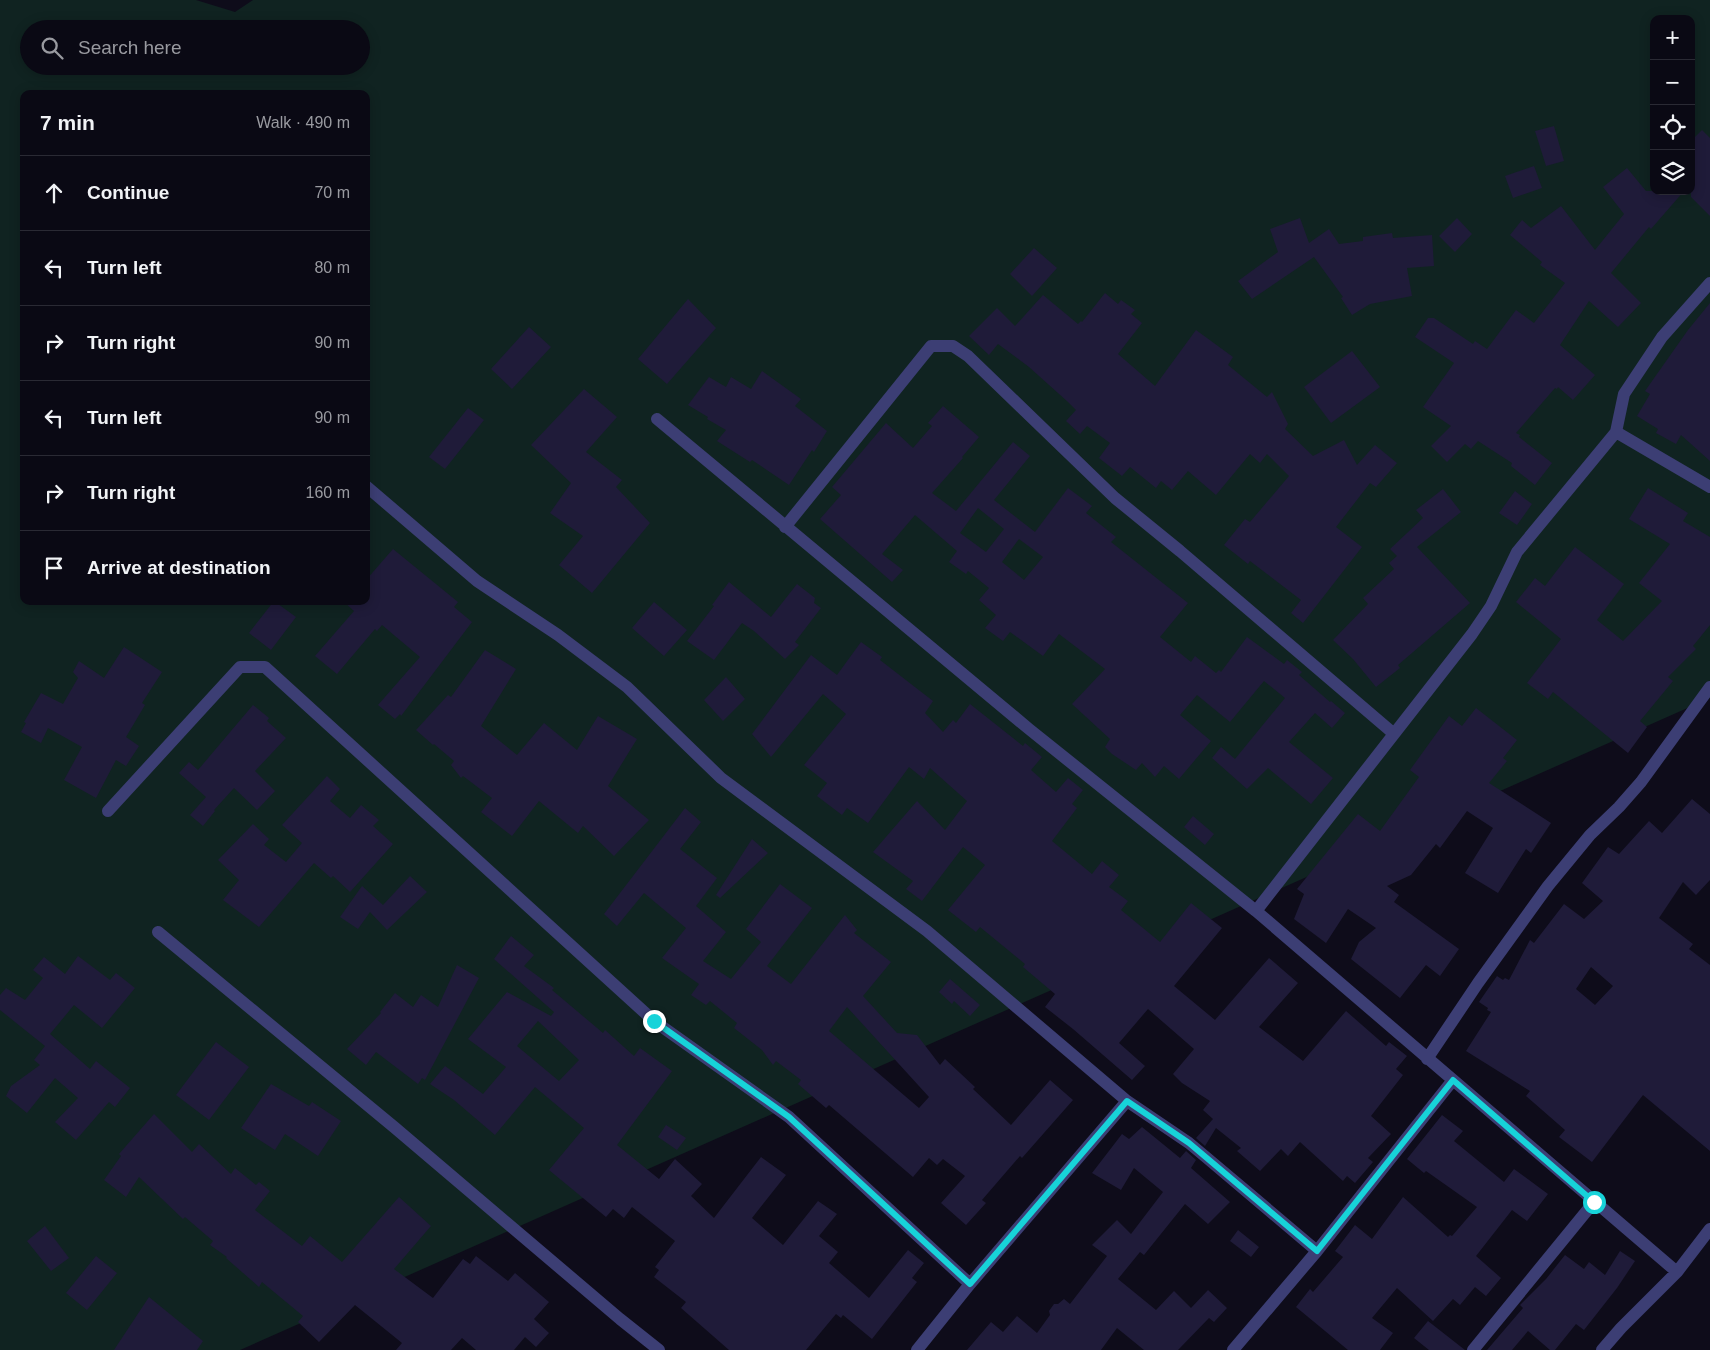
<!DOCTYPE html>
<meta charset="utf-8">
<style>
body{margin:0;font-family:Arial,sans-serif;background:#181722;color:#f1f3f6}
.controls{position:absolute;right:15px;top:15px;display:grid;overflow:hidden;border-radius:10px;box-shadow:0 2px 12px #0003}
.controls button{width:45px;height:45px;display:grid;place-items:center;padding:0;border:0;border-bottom:1px solid #2a2a34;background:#0a0914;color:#f1f3f6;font:25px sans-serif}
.stop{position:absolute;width:15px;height:15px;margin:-11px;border:4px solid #17d3d9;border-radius:50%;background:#fff}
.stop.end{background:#17d3d9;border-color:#fff;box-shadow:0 1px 5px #0008}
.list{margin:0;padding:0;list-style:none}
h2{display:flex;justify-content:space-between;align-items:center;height:65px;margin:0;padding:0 20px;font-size:21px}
h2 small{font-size:16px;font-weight:400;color:#999aa0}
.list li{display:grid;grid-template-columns:32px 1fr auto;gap:15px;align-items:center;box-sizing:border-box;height:75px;padding:0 20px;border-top:1px solid #2a2a34}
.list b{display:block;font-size:19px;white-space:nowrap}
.list em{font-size:16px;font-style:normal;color:#999aa0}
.icon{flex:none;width:28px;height:28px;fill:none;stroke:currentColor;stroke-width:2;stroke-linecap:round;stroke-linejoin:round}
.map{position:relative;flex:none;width:1710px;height:1350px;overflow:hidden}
.search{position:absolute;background:#0a0914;box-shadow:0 2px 12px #0003;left:20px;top:20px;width:350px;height:55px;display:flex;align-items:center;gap:12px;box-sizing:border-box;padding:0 18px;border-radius:28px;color:#999aa0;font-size:19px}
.panel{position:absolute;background:#0a0914;box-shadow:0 2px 12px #0003;left:20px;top:90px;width:350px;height:515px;border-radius:10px}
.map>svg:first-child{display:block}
</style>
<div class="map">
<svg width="1710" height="1350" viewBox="0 0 1710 1350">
<rect width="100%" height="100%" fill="#0e0c1a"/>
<path fill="#102321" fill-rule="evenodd" d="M0 0H196L235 12 253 0H1710V698L240 1350H0ZM1654 19H1691V191H1654ZM29 29H361V66H29ZM24 94H366V601H24Z"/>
<path fill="#1f1b39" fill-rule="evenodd" d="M1554 126 1564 161 1546 166 1535 131Z
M1702 130 1710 138V216L1691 197V141Z
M1534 166 1542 188 1513 198 1505 176Z
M1627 168 1646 191H1684L1651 229 1649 227 1611 273 1641 303 1618 327 1589 301 1560 345 1595 375 1573 400 1558 387 1557 389 1555 388 1516 433 1520 435 1519 437 1552 463 1535 485 1511 466 1512 463 1478 441 1471 449 1465 444 1447 462 1431 446 1451 426 1423 407 1454 363 1415 337 1428 318H1434L1473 344 1475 341 1487 349 1516 310 1534 323 1565 283 1540 265 1542 262 1510 235 1522 220 1531 228 1561 206 1595 250 1624 214 1603 187Z
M1300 218 1309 243 1329 229 1339 244 1363 241V237L1392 233 1393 238 1432 235 1434 266 1407 268 1412 296 1370 304 1352 315 1341 298 1343 297 1314 257 1252 299 1238 281 1278 252 1270 229Z
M1457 218 1472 234 1455 252 1439 236Z
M1034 248 1057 268 1032 296 1010 274Z
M1105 293 1118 304 1121 300 1135 310 1131 314 1142 323 1118 354 1155 386 1196 330 1233 357 1228 365 1267 397 1272 392 1288 424 1285 429 1313 456 1344 440 1357 465 1375 445 1397 463 1376 487 1370 483 1336 527 1362 547 1303 623 1291 613 1301 600 1250 561 1248 564 1224 545 1245 519 1250 522 1289 476 1267 454 1260 463 1250 454 1216 495 1188 471 1172 490 1161 481 1156 488 1130 467 1122 476 1099 458 1110 443 1087 426 1080 434 1066 421 1076 410 1068 402 1029 367 998 344 989 355 969 336 997 308 1015 326 1043 295 1078 324 1081 321 1082 322Z
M688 299 716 328 667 384 638 359Z
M1710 303V461L1681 435 1676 444 1656 433 1658 429 1637 416 1650 394 1645 391 1688 330Z
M529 327 551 347 512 389 491 369Z
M1352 351 1380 387 1331 423 1304 387Z
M762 371 801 399 795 406 827 431 814 452 812 450 789 485 752 460 750 462 717 441 726 430 707 419 708 417 688 405 709 377 726 387 731 377 751 389Z
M584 389 617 417 586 452 622 480 616 487 650 523 592 593 559 565 583 536 550 513 571 483 531 445Z
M943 406 979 437 962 457 963 458 932 493 956 511 1013 442 1030 456 994 500 1035 532 1068 488 1092 506 1086 513 1116 537 1111 542 1188 603 1160 637 1191 662 1195 656 1216 673 1219 670 1221 672 1247 637 1284 664 1287 660 1302 672 1299 675 1330 702 1331 701 1345 713 1332 728 1315 713 1289 742 1333 778 1311 804 1268 768 1247 789 1212 758 1221 747 1235 759 1285 698 1264 681 1230 722 1197 695 1180 715 1211 741 1179 779 1164 766 1155 777 1142 763 1136 770 1112 754 1105 747 1110 739 1072 704 1105 669 1059 634 1043 656 1010 632 1003 641 985 628 996 615 979 600 989 588 968 571 966 574 949 562 957 551 915 515 882 554 903 570 892 582 820 519 841 495 832 487 886 423 913 448 932 426 928 423ZM978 508 1004 529 986 552 960 533ZM1019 539 1043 557 1024 580 1002 562Z
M468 408 484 420 445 469 429 457Z
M1648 488 1688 513 1683 521 1710 537V625L1693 646 1696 649 1668 677 1673 681 1640 721 1647 727 1628 753 1553 692 1548 699 1527 683 1561 639 1516 602 1535 578 1545 586 1575 547 1624 584 1597 620 1623 641 1662 601 1639 583 1670 544 1629 519Z
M1443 489 1461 512 1417 547 1470 603 1398 665 1400 668 1376 687 1353 659 1333 640 1368 604 1363 598 1394 569 1389 563 1397 556 1390 549 1423 518 1416 510Z
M1515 491 1532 504 1517 525 1499 513Z
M393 549 458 602 454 607 472 622 401 716 400 714 395 719 378 705 420 657 382 625 377 631 375 629 337 674 315 656 354 611 343 601H366V580Z
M729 582 771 617 797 584 815 598 814 603 821 608 795 642 799 645 785 659 754 631 742 623 714 660 687 641 714 606 712 605Z
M274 601 296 617 271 650 249 633Z
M654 602 687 630 664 656 632 628Z
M861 642 882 657 880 660 933 701 925 713 943 732 953 720 956 723 970 704 1023 746 1025 743 1042 757 1031 770 1056 792 1068 778 1083 790 1072 804 1077 808 1052 841 1092 874 1102 861 1119 875 1109 887 1128 901 1121 910 1160 942 1191 903 1222 928 1174 986 1215 1020 1269 958 1298 983 1259 1027 1303 1061 1346 1011 1386 1046 1389 1042 1407 1056 1396 1069 1403 1075 1371 1116 1391 1134 1368 1158 1373 1162 1355 1183 1347 1176 1343 1181 1300 1142 1288 1156 1281 1149 1260 1171 1237 1151 1241 1148 1216 1128 1205 1146 1196 1138 1213 1119 1203 1110 1210 1101 1182 1083 1173 1074 1194 1049 1148 1009 1119 1043 1145 1066 1132 1080 1073 1029 1045 1007 1055 994 1023 967 1025 964 980 927 976 932 948 910 985 865 963 847 922 901 906 889 913 881 873 852 917 801 945 830 967 801 930 768 924 779 909 767 868 823 847 808 842 815 817 796 827 783 804 765 846 714 823 694 771 757 752 734 811 655 837 675Z
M124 647 162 672 142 703 145 705 126 737 139 746 126 766 116 760 96 798 64 780 82 747 48 728 41 743 21 732 26 723 24 722 41 693 63 704 78 678 73 672 79 661 104 678Z
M485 650 516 669 481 726 517 755 544 723 577 750 598 716 637 739 608 786 649 820 614 856 583 826 578 833 539 801 512 836 481 812 492 798 463 776 461 778 451 765 454 761 434 744 433 745 416 730 448 695 451 697Z
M726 677 745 699 723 721 704 700Z
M253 705 269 718 267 721 286 738 255 771 275 791 257 810 234 788 214 810 215 811 203 826 190 815 206 797 179 773 189 762 198 770Z
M1476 708 1517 740 1503 758 1507 761 1489 783 1551 823 1531 853 1526 849 1498 893 1465 873 1493 828 1467 811 1440 848 1436 844 1411 875 1387 886 1399 895 1394 902 1459 949 1440 976 1426 965 1400 998 1351 959 1359 942 1376 928 1348 909 1326 943 1294 919 1304 894 1297 889 1358 814 1380 831 1419 777 1410 770 1449 716 1462 726Z
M327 776 340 789 330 801 350 818 361 805 379 820 373 826 393 844 350 892 333 876 331 878 314 863 259 927 223 900 239 880 218 860 253 824 269 839 264 845 286 862 302 843 282 825Z
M1692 799 1710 814V880L1696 895 1683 882 1659 918 1693 944 1689 949 1710 965V1151L1643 1095 1592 1162 1559 1137 1565 1130 1526 1096 1530 1091 1466 1051 1491 1012 1487 1010 1488 1008 1479 1002 1497 976 1503 980 1505 978 1509 980 1530 940 1534 943 1564 904 1584 919 1603 901 1582 883 1608 847 1619 854 1649 821 1662 833ZM1591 967 1613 986 1595 1005 1576 989Z
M685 808 701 822 680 849 717 878 696 906 726 932 703 961 731 979 761 942 746 929 780 884 812 908 767 966 791 984 845 915 857 930 854 933 891 962 863 996 897 1033 917 1035 940 1065 945 1059 975 1087 973 1089 1011 1125 1050 1080 1073 1100 1022 1158 1020 1156 982 1200 986 1203 966 1225 941 1203 965 1176 943 1159 937 1165 929 1158 913 1177 829 1105 826 1108 798 1084 801 1080 776 1061 773 1065 762 1050 734 1028 737 1023 710 1001 706 1005 691 995 699 984 662 958 686 928 644 893 617 926 604 914ZM847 1007 929 1097 919 1108 829 1031Z
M1193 816 1214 834 1205 845 1184 827Z
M752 839 768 853 720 898 716 895Z
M410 876 427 892 387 930 370 912 358 929 340 917 362 886 383 905Z
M511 936 534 955 524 966 554 988 552 990 603 1033 605 1030 634 1056 640 1048 672 1071 617 1145 659 1179 675 1159 702 1184 691 1196 714 1218 761 1157 786 1175 752 1218 783 1245 818 1201 837 1214 819 1236 838 1252 829 1263 869 1298 908 1250 924 1263 912 1278 917 1282 872 1339 843 1315 841 1318 836 1314 806 1350H729L681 1308 686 1302 654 1277 659 1270 655 1267 675 1241 632 1207 624 1218 613 1209 606 1217 549 1170 584 1128 535 1087 495 1135 454 1100 430 1084 445 1066 483 1094 506 1067 468 1039 507 992 551 1016 554 1012 494 959ZM538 1021 579 1060 559 1081 517 1046Z
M78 956 110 980 116 973 135 988 102 1028 74 1005 50 1034 90 1069 96 1061 130 1088 115 1107 109 1102 76 1140 55 1122 78 1098 55 1078 27 1113 6 1096 11 1086 40 1065 34 1060 45 1046 0 1010V995L6 988 25 1000 43 978 33 970 44 957 65 974Z
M457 965 479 978 425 1080 422 1078 418 1084 376 1052 366 1065 347 1049 381 1013 380 1012 395 993 413 1007 421 995 438 1007Z
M950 979 980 1005 970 1016 954 1001 952 1004 939 992Z
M216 1042 249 1067 209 1120 176 1095Z
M271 1084 309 1106 312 1102 341 1121 318 1156 285 1134 275 1150 241 1128Z
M154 1114 192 1152 199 1144 231 1174 235 1168 256 1185 259 1182 270 1191 255 1210 302 1246 310 1236 342 1262 399 1197 431 1226 394 1269 433 1298 463 1259 470 1264 476 1256 508 1281 515 1273 549 1302 534 1319 549 1333 536 1347 525 1337 514 1350H476L462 1338 451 1350H396L402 1343 355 1305 319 1342 298 1322 303 1316 262 1282 259 1287 226 1258 227 1257 210 1245 213 1241 185 1217 183 1219 139 1177 126 1197 104 1180 121 1156 119 1154Z
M1442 1115 1463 1131 1454 1141 1504 1182 1514 1169 1548 1194 1527 1221 1512 1210 1476 1256 1501 1278 1486 1296 1475 1287 1460 1305 1453 1299 1433 1321 1397 1288 1372 1318 1393 1333 1380 1350H1348L1296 1307 1310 1289 1313 1292 1343 1257 1335 1251 1355 1225 1372 1239 1403 1197 1448 1237 1450 1235 1452 1236 1477 1207 1426 1171 1424 1173 1407 1159Z
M666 1125 686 1138 677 1150 658 1137Z
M1142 1127 1180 1158 1186 1151 1196 1160 1191 1168 1230 1202 1208 1224 1185 1204 1144 1255 1140 1252 1118 1279 1156 1310 1174 1291 1191 1308 1208 1290 1227 1308 1214 1322 1209 1318 1178 1350H1144L1117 1328 1101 1350H967L991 1322 1003 1332 1017 1316 1037 1333 1050 1315 1049 1311 1054 1304H1058L1064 1299 1070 1304 1107 1256 1092 1245 1117 1220 1131 1234 1163 1192 1134 1168 1121 1190 1092 1173 1122 1134 1129 1139Z
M45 1226 69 1258 51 1271 27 1241Z
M1238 1230 1259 1247 1251 1257 1230 1241Z
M1620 1251 1635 1261 1617 1288 1584 1330 1576 1324 1555 1350H1550L1528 1331 1512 1350H1487L1523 1308 1520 1305 1546 1279 1565 1255 1584 1269 1589 1262 1605 1275Z
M96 1256 117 1273 87 1310 66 1293Z
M149 1297 203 1341 197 1350H114Z
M1428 1321 1465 1350H1429L1414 1338Z"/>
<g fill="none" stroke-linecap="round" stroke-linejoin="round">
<path stroke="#3c3e74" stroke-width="12" d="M657 419 1029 729 1256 911 1677 1272
M1616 432 1710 487
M366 486 477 581 558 635 627 687 721 778 927 931 1127 1101 1189 1143 1207 1158 1317 1251
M785 527 931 346H953L968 356 1115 498 1180 551 1393 733
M108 811 240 667H265L654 1021 789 1117 970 1284
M1256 911 1472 634 1491 606 1517 552 1616 432 1624 394 1662 337 1710 283
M158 932 394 1127 620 1319 659 1350
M1427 1059 1478 983 1548 886 1590 835 1619 807 1641 782 1710 687
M917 1350 970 1284 1127 1101
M1233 1350 1317 1251 1453 1080
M1473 1350 1594 1202
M1602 1350 1621 1328 1677 1272 1710 1229"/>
</g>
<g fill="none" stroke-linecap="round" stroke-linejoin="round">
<path stroke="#17d3d9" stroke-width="6" d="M654 1021 789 1117 970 1284 1127 1101 1189 1143 1317 1251 1453 1080 1594 1202"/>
</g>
</svg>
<div class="controls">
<button>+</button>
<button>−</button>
<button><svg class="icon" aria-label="locate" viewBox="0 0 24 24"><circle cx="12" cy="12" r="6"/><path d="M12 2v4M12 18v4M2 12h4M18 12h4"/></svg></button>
<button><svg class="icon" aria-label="layers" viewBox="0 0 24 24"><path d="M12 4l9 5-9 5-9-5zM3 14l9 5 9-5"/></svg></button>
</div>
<div class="stop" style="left:1594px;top:1202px"></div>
<div class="stop end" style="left:654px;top:1021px"></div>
<div class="search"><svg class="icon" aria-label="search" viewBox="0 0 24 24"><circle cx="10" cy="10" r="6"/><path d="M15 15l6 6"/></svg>Search here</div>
<section class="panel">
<h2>7 min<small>Walk · 490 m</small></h2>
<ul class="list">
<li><svg class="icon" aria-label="ahead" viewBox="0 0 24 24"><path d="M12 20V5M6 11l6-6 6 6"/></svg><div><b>Continue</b></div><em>70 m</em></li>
<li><svg class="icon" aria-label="left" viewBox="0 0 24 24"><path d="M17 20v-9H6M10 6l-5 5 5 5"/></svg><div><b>Turn left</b></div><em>80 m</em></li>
<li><svg class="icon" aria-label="right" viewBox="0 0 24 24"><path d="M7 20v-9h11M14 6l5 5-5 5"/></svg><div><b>Turn right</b></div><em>90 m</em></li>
<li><svg class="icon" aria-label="left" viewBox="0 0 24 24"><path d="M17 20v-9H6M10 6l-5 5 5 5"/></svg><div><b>Turn left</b></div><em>90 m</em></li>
<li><svg class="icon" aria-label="right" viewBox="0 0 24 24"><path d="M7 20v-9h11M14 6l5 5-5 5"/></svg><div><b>Turn right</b></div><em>160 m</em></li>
<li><svg class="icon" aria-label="arrive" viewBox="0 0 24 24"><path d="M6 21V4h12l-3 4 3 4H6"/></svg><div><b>Arrive at destination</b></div></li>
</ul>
</section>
</div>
